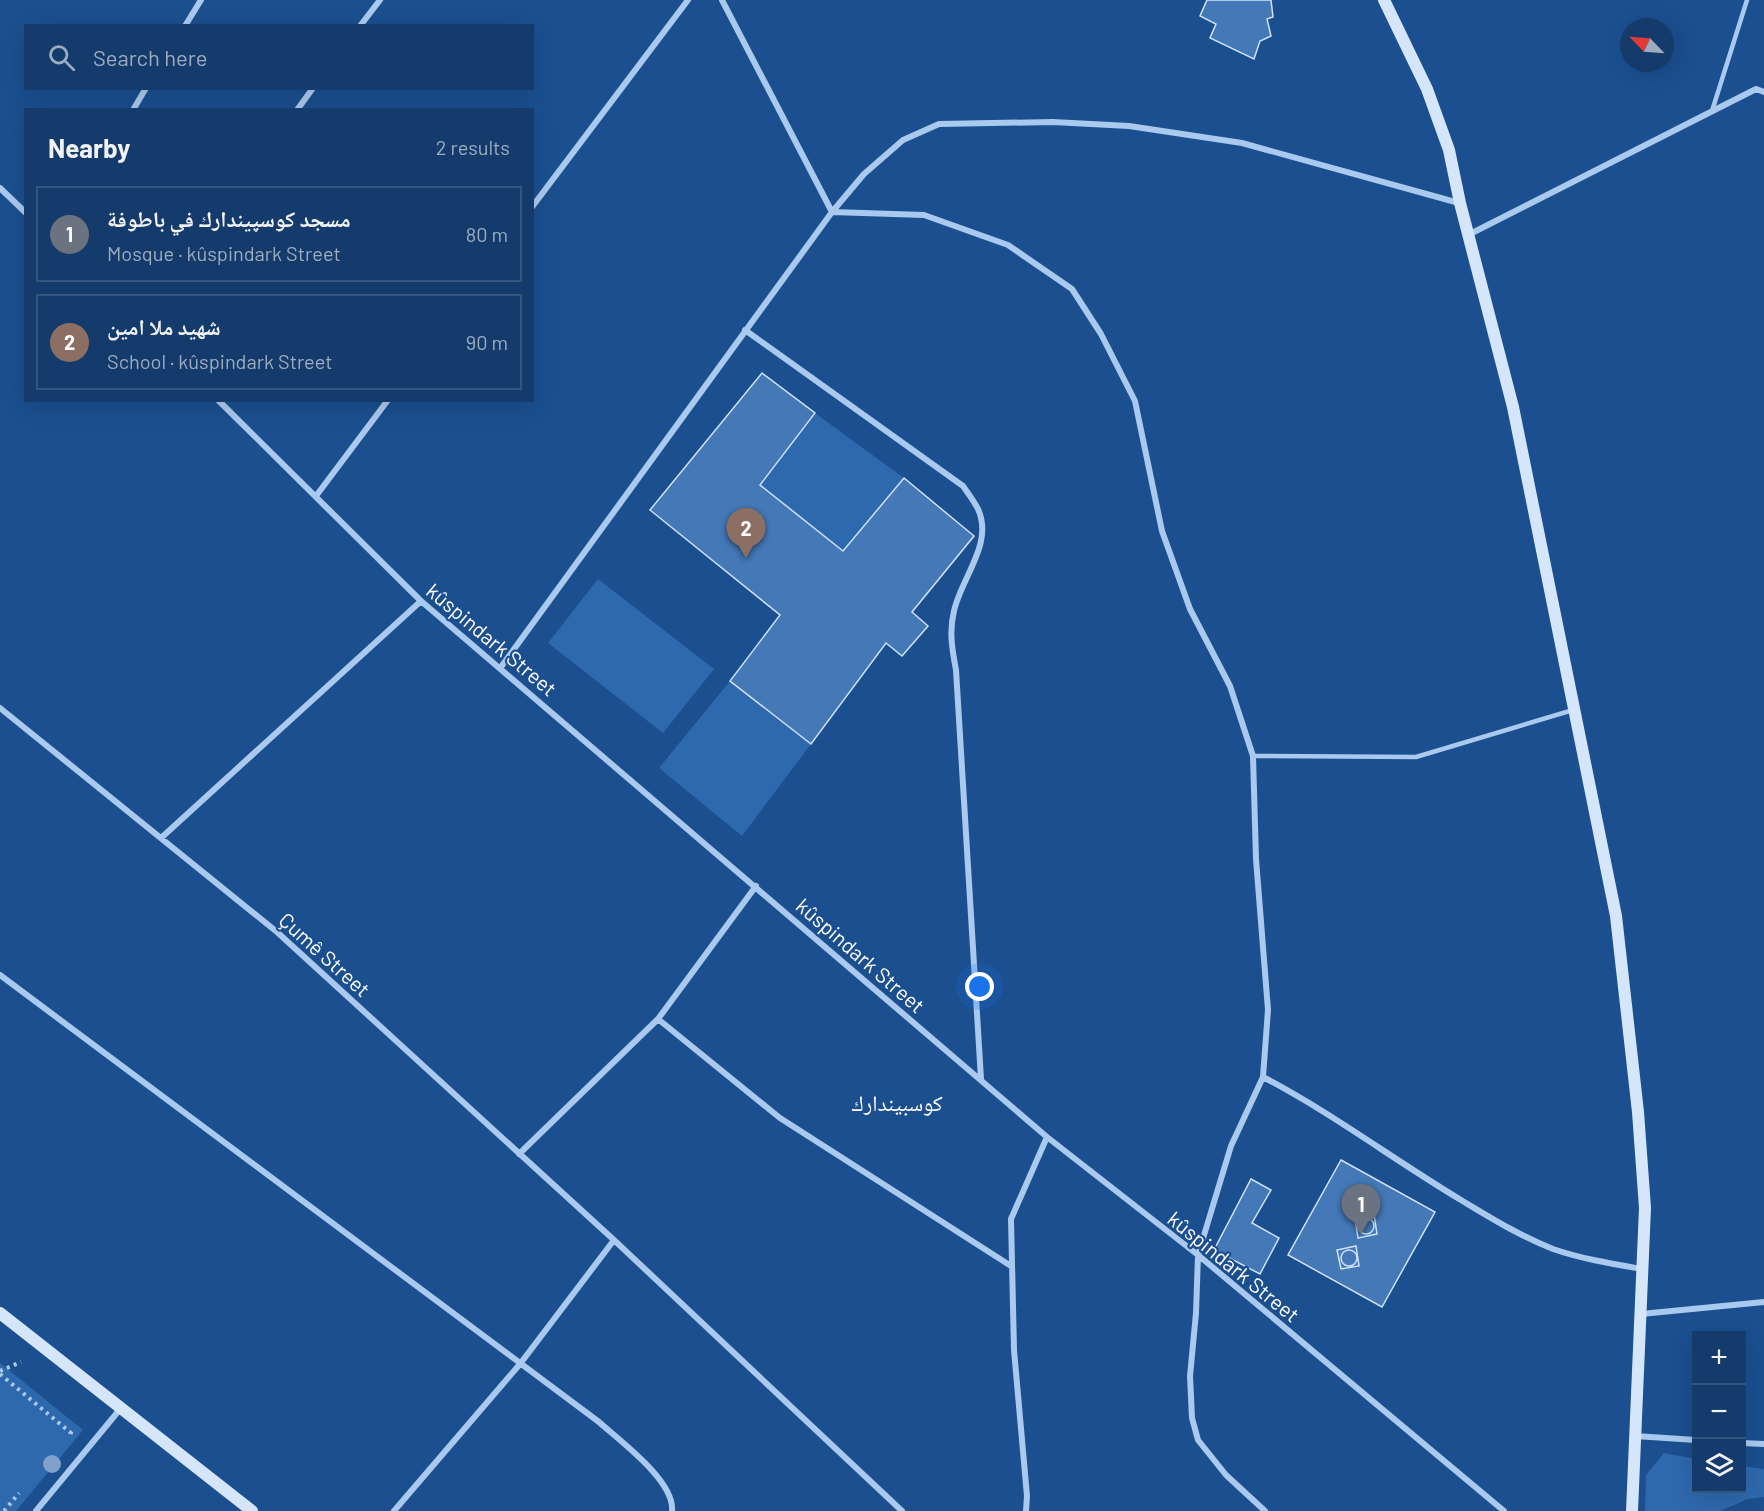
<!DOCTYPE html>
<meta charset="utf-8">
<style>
body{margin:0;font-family:Barlow,"Noto Naskh Arabic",sans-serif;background:#1d4271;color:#f1f3f6}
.controls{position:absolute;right:18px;bottom:18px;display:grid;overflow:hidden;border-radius:0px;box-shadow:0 6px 24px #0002}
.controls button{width:54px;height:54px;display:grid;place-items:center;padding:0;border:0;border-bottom:2px solid #33557e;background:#143b6b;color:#f1f3f6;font:30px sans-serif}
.compass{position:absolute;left:1620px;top:18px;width:54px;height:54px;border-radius:50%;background:#143b6b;box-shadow:0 6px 24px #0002;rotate:295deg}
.you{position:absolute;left:980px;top:987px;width:21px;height:21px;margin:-15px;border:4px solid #fff;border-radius:50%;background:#1a73e8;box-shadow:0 0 0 9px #1a73e833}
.badge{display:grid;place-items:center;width:39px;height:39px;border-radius:50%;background:#ffd166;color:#fff;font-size:20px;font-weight:700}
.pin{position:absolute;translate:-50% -50px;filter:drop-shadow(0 2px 3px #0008)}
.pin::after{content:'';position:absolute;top:32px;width:21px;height:18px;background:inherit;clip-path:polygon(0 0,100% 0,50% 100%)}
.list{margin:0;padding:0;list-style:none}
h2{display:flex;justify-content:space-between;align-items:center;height:78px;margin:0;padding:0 24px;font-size:26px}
h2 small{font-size:20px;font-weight:400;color:#9dadc1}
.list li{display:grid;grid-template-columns:39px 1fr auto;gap:18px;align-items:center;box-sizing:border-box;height:96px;margin:0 12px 12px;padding:0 12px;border:2px solid #33557e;border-radius:0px}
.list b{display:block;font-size:22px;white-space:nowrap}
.list p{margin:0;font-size:20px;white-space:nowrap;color:#9dadc1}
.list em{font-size:20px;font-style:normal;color:#9dadc1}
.icon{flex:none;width:33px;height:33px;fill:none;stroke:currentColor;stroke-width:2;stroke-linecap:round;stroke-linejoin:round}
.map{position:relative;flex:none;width:1764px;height:1511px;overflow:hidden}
.search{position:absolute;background:#143b6b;box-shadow:0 6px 24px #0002;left:24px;top:24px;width:510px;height:66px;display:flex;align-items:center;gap:15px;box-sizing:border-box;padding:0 21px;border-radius:0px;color:#9dadc1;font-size:22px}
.panel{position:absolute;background:#143b6b;box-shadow:0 6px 24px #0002;left:24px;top:108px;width:510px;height:294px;border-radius:0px}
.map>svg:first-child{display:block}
</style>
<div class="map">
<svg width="1764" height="1511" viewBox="0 0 1764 1511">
<rect width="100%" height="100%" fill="#1b4f8f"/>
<path fill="#2e69ad" d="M815 413 904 478 843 551 760 485Z
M598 579 714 669 663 733 548 643Z
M730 681 811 744 742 836 659 768Z
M0 1363 83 1430 16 1511H0Z
M1664 1453 1696 1459V1488H1742V1466L1764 1469V1497L1748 1499 1720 1511H1645L1646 1475Z"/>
<path fill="#4478b7" stroke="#cfe3fa" stroke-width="1.5" d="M1207 0H1271L1273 17 1267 19 1271 36 1260 41 1254 59 1210 38 1216 24 1200 16Z
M762 373 815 413 760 485 843 551 904 478 974 536 912 612 928 626 902 656 886 643 811 744 730 681 780 615 650 510Z
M1341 1160 1435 1212 1382 1307 1288 1255Z
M1251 1179 1271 1190 1252 1223 1279 1238 1260 1274 1214 1250Z
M1374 1214 1377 1234 1358 1238 1355 1218Z
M1358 1226a8 8 0 1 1 16 0a8 8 0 1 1-16 0Z
M1356 1246 1359 1266 1341 1269 1337 1250Z
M1341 1258a8 8 0 1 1 16 0a8 8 0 1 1-16 0Z"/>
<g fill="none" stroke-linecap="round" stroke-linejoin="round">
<path stroke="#a9c9ee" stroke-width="4" stroke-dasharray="3 4.5" stroke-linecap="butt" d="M0 1371 21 1362
M0 1374 71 1433 69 1435
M4 1511 19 1493"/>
<path stroke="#a9c9ee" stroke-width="4.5" d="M1712 111 1747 0
M1253 756 1416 757 1573 710"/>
<path stroke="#a9c9ee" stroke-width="6" d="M722 0 832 212 924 215 1008 245 1072 289 1101 334 1135 401 1162 531 1190 609 1230 686 1253 756 1256 859 1268 1010 1263 1077 1231 1146 1198 1255 1196 1313 1190 1376 1192 1418 1198 1440 1226 1475 1265 1511
M185 26 201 0
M360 26 380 0
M133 110 146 88
M297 110 313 88
M0 188 26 213
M532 207 688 0
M1468 235 1756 89 1764 92
M745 330 963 486C968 493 974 501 978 509 994 544 961 578 954 611 949 631 952 649 956 670L981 1079
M218 400 421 601 1047 1137 1198 1255 1504 1511
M316 496 388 400
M501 667 832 212 864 174 903 140 939 124 1053 122 1129 126 1242 143 1459 203
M0 708 277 932 614 1240 902 1511
M161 838 421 601
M0 975 599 1422C620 1441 675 1481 672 1511
M658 1019 780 1118 1011 1266
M1263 1077C1332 1113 1394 1160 1461 1200 1491 1218 1520 1236 1553 1249 1582 1259 1613 1264 1642 1269
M519 1154 658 1019 756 886
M1641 1314 1764 1302
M1635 1436 1696 1440
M1742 1443 1764 1444
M36 1511 121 1408
M394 1511 520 1364 614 1240
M1026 1511 1027 1496 1014 1350 1011 1219 1047 1137"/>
<path stroke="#d6e6fa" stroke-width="12" d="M1384 0 1427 89 1449 150 1460 203 1513 407 1616 916 1638 1112 1645 1208 1632 1511
M0 1313 252 1511"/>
</g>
<circle fill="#7ea0ca" cx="52" cy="1464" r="9"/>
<g text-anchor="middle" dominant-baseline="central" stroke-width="4.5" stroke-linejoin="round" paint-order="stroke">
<g font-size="21" fill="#fff" stroke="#1b4f8f">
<text transform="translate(492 639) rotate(40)">kûspindark Street</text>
<text transform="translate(325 954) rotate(42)">Çumê Street</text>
<text transform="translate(861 955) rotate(41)">kûspindark Street</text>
<text transform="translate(1234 1266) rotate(39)">kûspindark Street</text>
</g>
<g font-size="22" fill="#fff" stroke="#1b4f8f">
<text x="897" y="1102">كوسبيندارك</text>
</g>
</g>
</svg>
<div class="controls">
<button>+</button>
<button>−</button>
<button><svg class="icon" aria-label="layers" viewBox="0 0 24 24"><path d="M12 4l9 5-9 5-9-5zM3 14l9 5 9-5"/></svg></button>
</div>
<svg class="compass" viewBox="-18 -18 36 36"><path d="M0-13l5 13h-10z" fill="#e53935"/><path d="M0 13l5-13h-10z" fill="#9dadc1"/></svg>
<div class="you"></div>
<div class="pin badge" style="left:1361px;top:1234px;background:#6b7280">1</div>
<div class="pin badge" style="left:746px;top:558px;background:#8d6e63">2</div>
<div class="search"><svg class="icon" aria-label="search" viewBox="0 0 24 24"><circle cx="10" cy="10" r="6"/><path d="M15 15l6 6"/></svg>Search here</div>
<section class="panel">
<h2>Nearby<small>2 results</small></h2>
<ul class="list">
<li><span class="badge" style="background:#6b7280">1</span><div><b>مسجد كوسپيندارك في باطوفة</b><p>Mosque · kûspindark Street</p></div><em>80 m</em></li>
<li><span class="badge" style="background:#8d6e63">2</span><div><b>شهيد ملا امين</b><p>School · kûspindark Street</p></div><em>90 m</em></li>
</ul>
</section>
</div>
